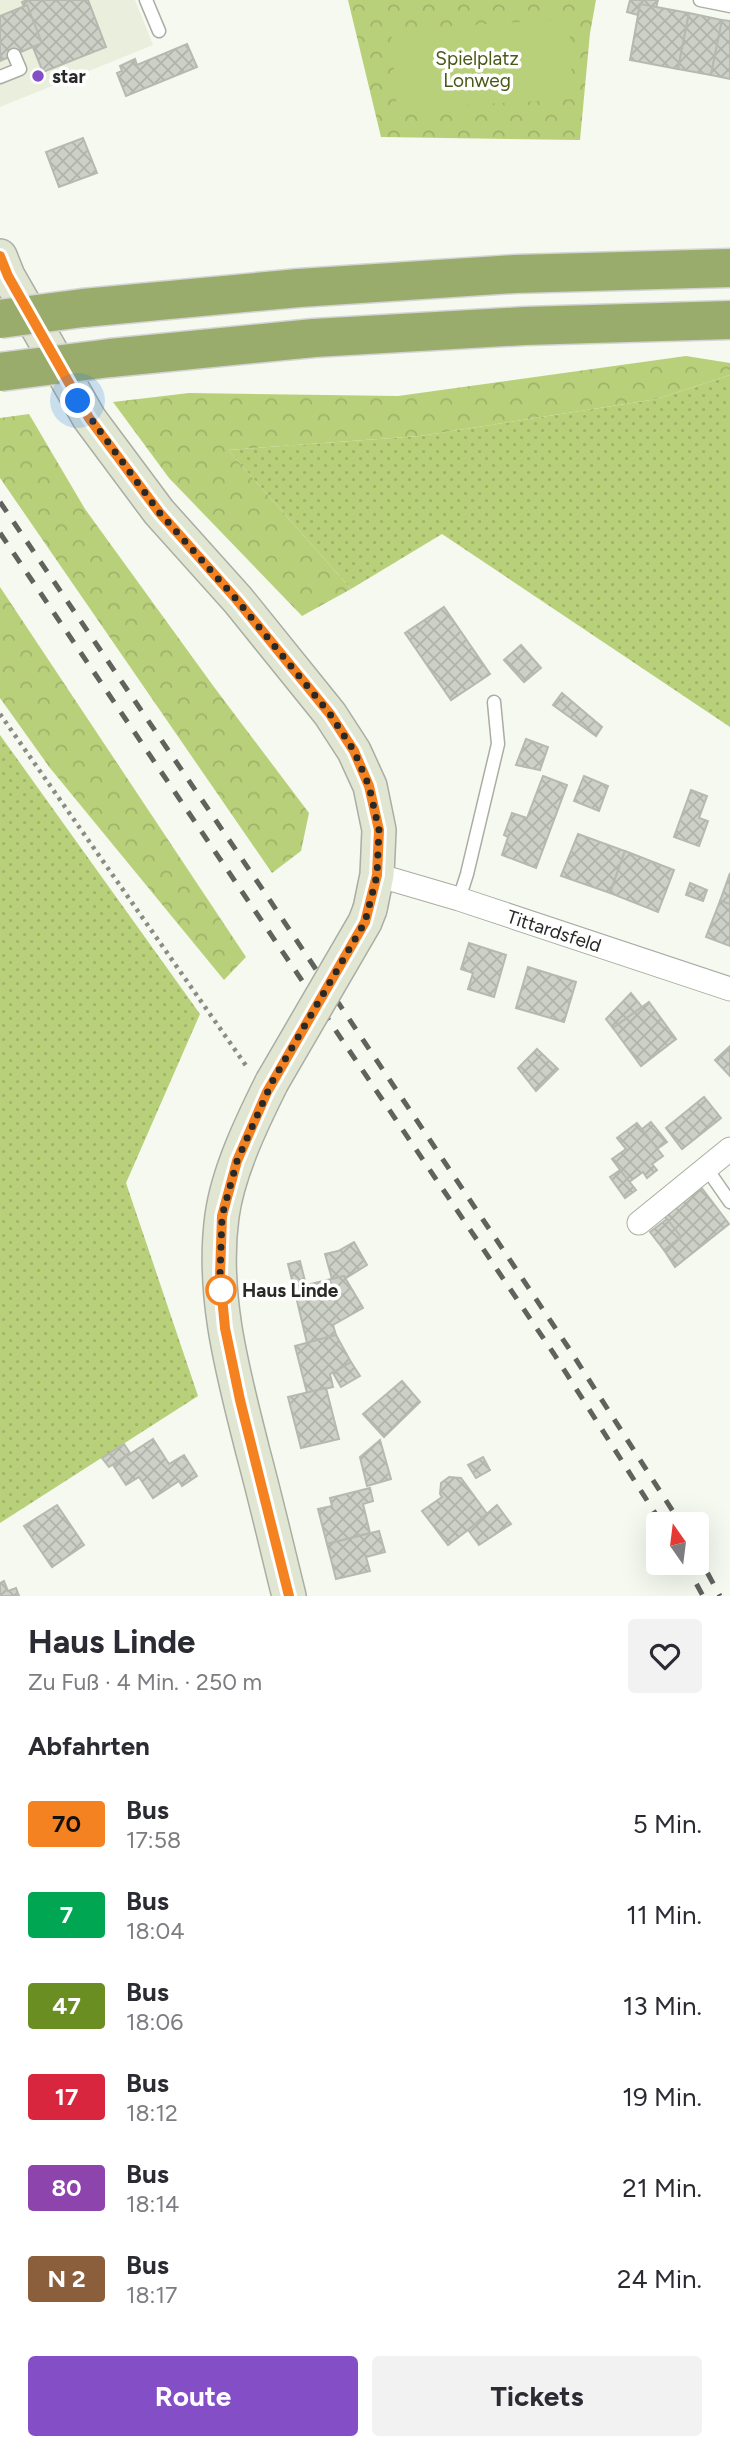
<!DOCTYPE html>
<html lang="de">
<head>
<meta charset="utf-8">
<style>
  :root { --surface:#fff; --page:#f2f2f3; --text:#2b2b33; --muted:#7c7c81; --accent:#844ec6 }
  body { margin:0; font-family:Figtree,sans-serif; background:var(--page); color:var(--text); height:100vh; display:flex; flex-direction:column; font-size:26px; white-space:nowrap }
  * { box-sizing:border-box; margin:0 }
  p { font-size:23px; color:var(--muted) }
  .icon { flex:none; width:38px; height:38px; fill:none; stroke:currentColor; stroke-width:2; stroke-linecap:round; stroke-linejoin:round }
  .map { position:relative; height:1596px; overflow:hidden }
  .drawer { display:flex; flex-direction:column; background:var(--surface); flex:1 }
  .drawer>* { flex:none }
  .badge { padding:0 14px; border-radius:5px; font-size:24px; line-height:46px }
  .needle { width:46px; rotate:346deg }
  .fabs { position:absolute; left:646px; top:1512px; display:grid; gap:14px }
  .fabs a { display:grid; place-items:center; width:63px; height:63px; border-radius:7px; background:var(--surface); box-shadow:0 7px 28px #0002; font-size:35px }
  .you { position:absolute; width:35px; height:35px; margin:-18px; border:5px solid #fff; border-radius:50%; background:#1a73e8; box-shadow:0 0 0 10px #1a73e833 }
  .map>.badge { position:absolute; translate:-50% -50%; box-shadow:0 0 0 4px #fff }
  h2 { padding:0 28px; font-size:26px; line-height:63px }
  .round { display:grid; place-items:center; flex:none; width:74px; height:74px; border-radius:7px; background:var(--page) }
  .overview { display:flex; align-items:center; justify-content:space-between; height:119px; padding:0 28px }
  h1 { font-size:33px; font-weight:700; line-height:52px }
  .cta { display:flex; gap:14px; margin-top:auto; padding:14px 28px }
  .cta a { flex:1; height:80px; border-radius:7px; background:var(--accent); color:#fff; font-size:28px; font-weight:700; line-height:80px; text-align:center }
  .cta a+a { background:var(--page); color:var(--text) }
  ul { padding:0; list-style:none }
  li { display:flex; align-items:center; gap:21px; height:91px; padding:0 28px }
  li div { flex:1 }
  li b { display:block; font-size:26px }
  li em { font-style:normal }
  li .badge { min-width:77px; font-weight:700; text-align:center }
  .map>svg:first-child { display:block }
</style>
</head>
<body>
<div class="map">
<svg width="730" height="1596" viewBox="0 0 730 1596">
  <defs>
    <pattern id="grass-dots" width="8" height="8" patternUnits="userSpaceOnUse" patternTransform="scale(1.75)"><rect width="8" height="8" fill="#b9d07a"/><path d="M2 2h.1M6 6h.1" fill="none" stroke="#9fb36a" stroke-width="1.8" stroke-linecap="round"/></pattern>
    <pattern id="forest-crowns" width="20" height="18" patternUnits="userSpaceOnUse" patternTransform="scale(1.75)"><rect width="20" height="18" fill="#b9d07a"/><path d="M2 6a3 3 0 1 1 6 0M12 15a3 3 0 1 1 6 0" fill="none" stroke="#9fb36a"/></pattern>
    <pattern id="building-cross-hatch" width="8" height="8" patternUnits="userSpaceOnUse" patternTransform="scale(1.75)"><rect width="8" height="8" fill="#cdd0c6"/><path d="M0 0l8 8M0 8l8-8" fill="none" stroke="#b0b3aa"/></pattern>
  </defs>
  <rect width="100%" height="100%" fill="#f6f9ef"/>
  <path fill="#e9eedd" d="M0 0H135L153 45 0 107Z"/>
  <g fill="url(#grass-dots)">
    <path d="M730 375V727L442 534 351 589 228 450 420 436 657 399Z"/>
    <path d="M0 735 200 1014 126 1183 198 1396 0 1523Z"/>
  </g>
  <g fill="url(#forest-crowns)">
    <path d="M348 0H596L590 33 580 140 381 137Z"/>
    <path d="M686 356 730 363V375L657 399 420 436 228 450 351 589 302 616 169 478 113 402 189 393 398 396Z"/>
    <path d="M29 414 85 509 214 687 309 813 301 851 272 873 0 478V418Z"/>
    <path d="M0 587 246 957 224 980 50 768 0 698Z"/>
  </g>
  <path fill="#b9d07a" d="M569 19 573 99 397 109 391 30Z"/>
  <g fill="url(#building-cross-hatch)" stroke="#b6b9af" stroke-width="2">
    <path d="M27 0H88L106 47 43 72 32 45 39 42 22 2Z"/>
    <path d="M630 0H658L656 8 640 4 638 15 627 12Z"/>
    <path d="M640 4 689 13 678 69 630 60Z"/>
    <path d="M27 5 42 43 0 61V16Z"/>
    <path d="M689 13 722 20 711 75 678 69Z"/>
    <path d="M722 20 730 21V79L711 75Z"/>
    <path d="M187 44 197 67 126 96 117 73 122 71 120 66 135 59 137 65Z"/>
    <path d="M83 138 97 173 59 187 46 152Z"/>
    <path d="M444 607 490 674 451 700 405 633Z"/>
    <path d="M521 645 541 668 524 682 504 660Z"/>
    <path d="M562 693 602 727 596 736 553 705Z"/>
    <path d="M526 739 548 747 540 770 516 765Z"/>
    <path d="M543 776 567 785 536 868 502 855 508 837 504 835 512 813 527 818Z"/>
    <path d="M584 776 608 786 599 811 574 801Z"/>
    <path d="M691 790 707 796 699 818 708 821 699 846 674 837Z"/>
    <path d="M578 834 625 851 610 893 561 876Z"/>
    <path d="M625 851 674 870 658 912 610 893Z"/>
    <path d="M730 873V904L720 901Z"/>
    <path d="M690 883 707 890 703 901 686 895Z"/>
    <path d="M720 901 730 904V946L706 937Z"/>
    <path d="M469 943 506 955 494 997 468 989 473 973 461 969Z"/>
    <path d="M528 967 576 982 564 1022 516 1008Z"/>
    <path d="M631 993 642 1007 613 1028 606 1019Z"/>
    <path d="M649 1002 676 1039 641 1066 613 1028Z"/>
    <path d="M730 1046V1076L715 1060Z"/>
    <path d="M537 1049 558 1069 536 1091 518 1068Z"/>
    <path d="M704 1097 721 1118 682 1149 666 1128Z"/>
    <path d="M651 1122 667 1142 657 1149 641 1130Z"/>
    <path d="M637 1123 663 1156 652 1164 657 1170 647 1178 643 1172 629 1182 612 1159 626 1149 617 1138Z"/>
    <path d="M620 1170 636 1190 625 1198 610 1177Z"/>
    <path d="M701 1187 729 1224 675 1267 664 1250 681 1237 664 1216Z"/>
    <path d="M667 1219 681 1237 664 1250 650 1232Z"/>
    <path d="M354 1242 367 1265 346 1278 344 1276 332 1279 325 1254 338 1251Z"/>
    <path d="M300 1261 306 1285 294 1288 288 1264Z"/>
    <path d="M344 1276 363 1308 333 1325 336 1335 307 1343 294 1288Z"/>
    <path d="M336 1335 351 1362 330 1374 333 1387 307 1393 295 1346Z"/>
    <path d="M351 1362 360 1376 341 1387 333 1373Z"/>
    <path d="M402 1381 420 1402 384 1437 363 1414Z"/>
    <path d="M326 1388 339 1439 301 1448 288 1397Z"/>
    <path d="M153 1439 169 1464 184 1455 197 1476 182 1486 179 1481 153 1498 139 1477 126 1485 113 1465Z"/>
    <path d="M380 1440 391 1479 367 1486 360 1457Z"/>
    <path d="M124 1444 130 1453 109 1467 102 1458Z"/>
    <path d="M483 1457 490 1470 476 1478 468 1465Z"/>
    <path d="M449 1477 461 1478 488 1515 448 1545 422 1511 442 1497 440 1494 441 1483Z"/>
    <path d="M370 1488 373 1501 363 1504 370 1533 327 1544 318 1509 332 1506 330 1498Z"/>
    <path d="M57 1505 84 1545 52 1567 24 1526Z"/>
    <path d="M497 1505 511 1524 479 1545 468 1530Z"/>
    <path d="M379 1531 385 1552 366 1557 370 1571 336 1579 327 1544Z"/>
    <path d="M4 1581 8 1591 16 1588 19 1596H0V1583Z"/>
  </g>
  <g fill="none" stroke-linecap="round" stroke-linejoin="round">
    <g stroke="#aaada3" stroke-width="15">
      <g id="lane">
        <path d="M146 0 159 31"/>
        <path d="M700 0 730 6"/>
        <path d="M0 77 20 69 14 55"/>
        <path d="M459 899 467 874 498 744 494 702"/>
        <path d="M707 1169 730 1202"/>
      </g>
    </g>
    <g stroke="#aaada3" stroke-width="25">
      <g id="street">
        <path d="M377 875 459 899 730 989"/>
        <path d="M639 1223 730 1149"/>
      </g>
    </g>
    <g stroke="#aaada3" stroke-width="36">
      <g id="secondary">
        <path d="M0 256 8 276 89 418 159 512 238 600 330 714 354 751 370 786 379 830 377 875 370 909"/>
        <path d="M272 1082C252 1122 228 1172 222 1216 211 1296 234 1376 253 1452 266 1500 277 1548 289 1596"/>
      </g>
    </g>
    <g stroke="#d4d4d4" stroke-width="41">
      <g id="highway">
        <path d="M83 308 299 288 515 274 730 268"/>
        <path d="M110 358 314 338 524 326 730 320"/>
      </g>
    </g>
    <path stroke="#8a8c86" stroke-width="4.5" stroke-dasharray="3.5 5" stroke-linecap="butt" d="M0 714 247 1067"/>
    <use href="#lane" stroke="#fff" stroke-width="12"/>
    <use href="#street" stroke="#fff" stroke-width="23"/>
    <use href="#secondary" stroke="#e1e6d3" stroke-width="33"/>
    <use href="#highway" stroke="#9aac6b" stroke-width="38"/>
    <g stroke="#61625d" stroke-width="5" stroke-dasharray="12 12" stroke-linecap="butt">
      <path d="M0 502 265 893 568 1347 681 1524"/>
      <path d="M0 533 554 1354 662 1524"/>
      <path d="M696 1552 720 1596"/>
      <path d="M685 1563 703 1596"/>
    </g>
    <g stroke="#aaada3" stroke-width="36" stroke-linecap="butt">
      <path id="secondary-bridge" d="M272 1082 365 922 370 909"/>
    </g>
    <g stroke="#d4d4d4" stroke-width="41" stroke-linecap="butt">
      <g id="highway-bridge">
        <path d="M0 319 83 308"/>
        <path d="M0 372 110 358"/>
      </g>
    </g>
    <use href="#secondary-bridge" stroke="#e1e6d3" stroke-width="33"/>
    <use href="#highway-bridge" stroke="#9aac6b" stroke-width="38"/>
  </g>
  <g fill="none" stroke-linecap="round" stroke-linejoin="round">
    <g stroke="#fff" stroke-width="16">
      <path id="line" d="M0 256 8 276 89 418 159 512 237 600 330 714 354 751 369 786 379 830 377 875 365 922 267 1092 237 1161 222 1216 220 1276 225 1328 240 1400 289 1596"/>
    </g>
    <use href="#line" stroke="#f58220" stroke-width="10"/>
    <path stroke="#292a27" stroke-width="7" stroke-dasharray="0 12.6" d="M78 401 159 512 237 600 330 714 354 751 369 786 379 830 377 875 365 922 272 1082 237 1161 222 1216 220 1276 222 1303 221 1290"/>
  </g>
  <circle fill="#844ec6" stroke="#fff" stroke-width="2.5" cx="38" cy="76" r="7"/>
  <circle fill="#fff" stroke="#f58220" stroke-width="3.5" cx="221" cy="1290" r="14"/>
  <g text-anchor="middle" dominant-baseline="central" stroke-width="7" stroke-linejoin="round" paint-order="stroke">
    <g font-size="19" fill="#4a5915" stroke="#fff">
      <text x="477" y="58">Spielplatz<tspan x="477" dy="22">Lonweg</tspan></text>
    </g>
    <g font-size="19" font-weight="bold" fill="#292a27" stroke="#fff" text-anchor="start">
      <text x="52" y="76">star</text>
    </g>
    <g font-size="19" fill="#292a27" stroke="#fff">
      <text transform="translate(554 931) rotate(18)">Tittardsfeld</text>
    </g>
    <g font-size="19" font-weight="bold" fill="#292a27" stroke="#fff" text-anchor="start">
      <text x="242" y="1290">Haus Linde</text>
    </g>
  </g>
</svg>
<div class="fabs">
<a><svg class="needle" viewBox="-14 -14 28 28"><path d="M0-13l5 13h-10z" fill="#e53935"/><path d="M0 13l5-13h-10z" fill="#7c7c81"/></svg></a>
</div>
<div class="you" style="left:78px;top:401px"></div>
</div>
<section class="drawer">
<div class="overview"><div><h1>Haus Linde</h1><p>Zu Fuß · 4 Min. · 250 m</p></div><a class="round"><svg class="icon" aria-label="heart" viewBox="0 0 24 24"><path d="M12 20l-8-8c-3-5 5-10 8-4 3-6 11-1 8 4z"/></svg></a></div>
<h2>Abfahrten</h2>
<ul>
<li><span class="badge" style="background:#f58220;color:#111">70</span><div><b>Bus</b><p>17:58</p></div><em>5 Min.</em></li>
<li><span class="badge" style="background:#00a651;color:#fff">7</span><div><b>Bus</b><p>18:04</p></div><em>11 Min.</em></li>
<li><span class="badge" style="background:#6b8e23;color:#fff">47</span><div><b>Bus</b><p>18:06</p></div><em>13 Min.</em></li>
<li><span class="badge" style="background:#d7263d;color:#fff">17</span><div><b>Bus</b><p>18:12</p></div><em>19 Min.</em></li>
<li><span class="badge" style="background:#8e44ad;color:#fff">80</span><div><b>Bus</b><p>18:14</p></div><em>21 Min.</em></li>
<li><span class="badge" style="background:#8b5e3c;color:#fff">N 2</span><div><b>Bus</b><p>18:17</p></div><em>24 Min.</em></li>
</ul>
<div class="cta"><a>Route</a><a>Tickets</a></div>
</section>
</body>
</html>
